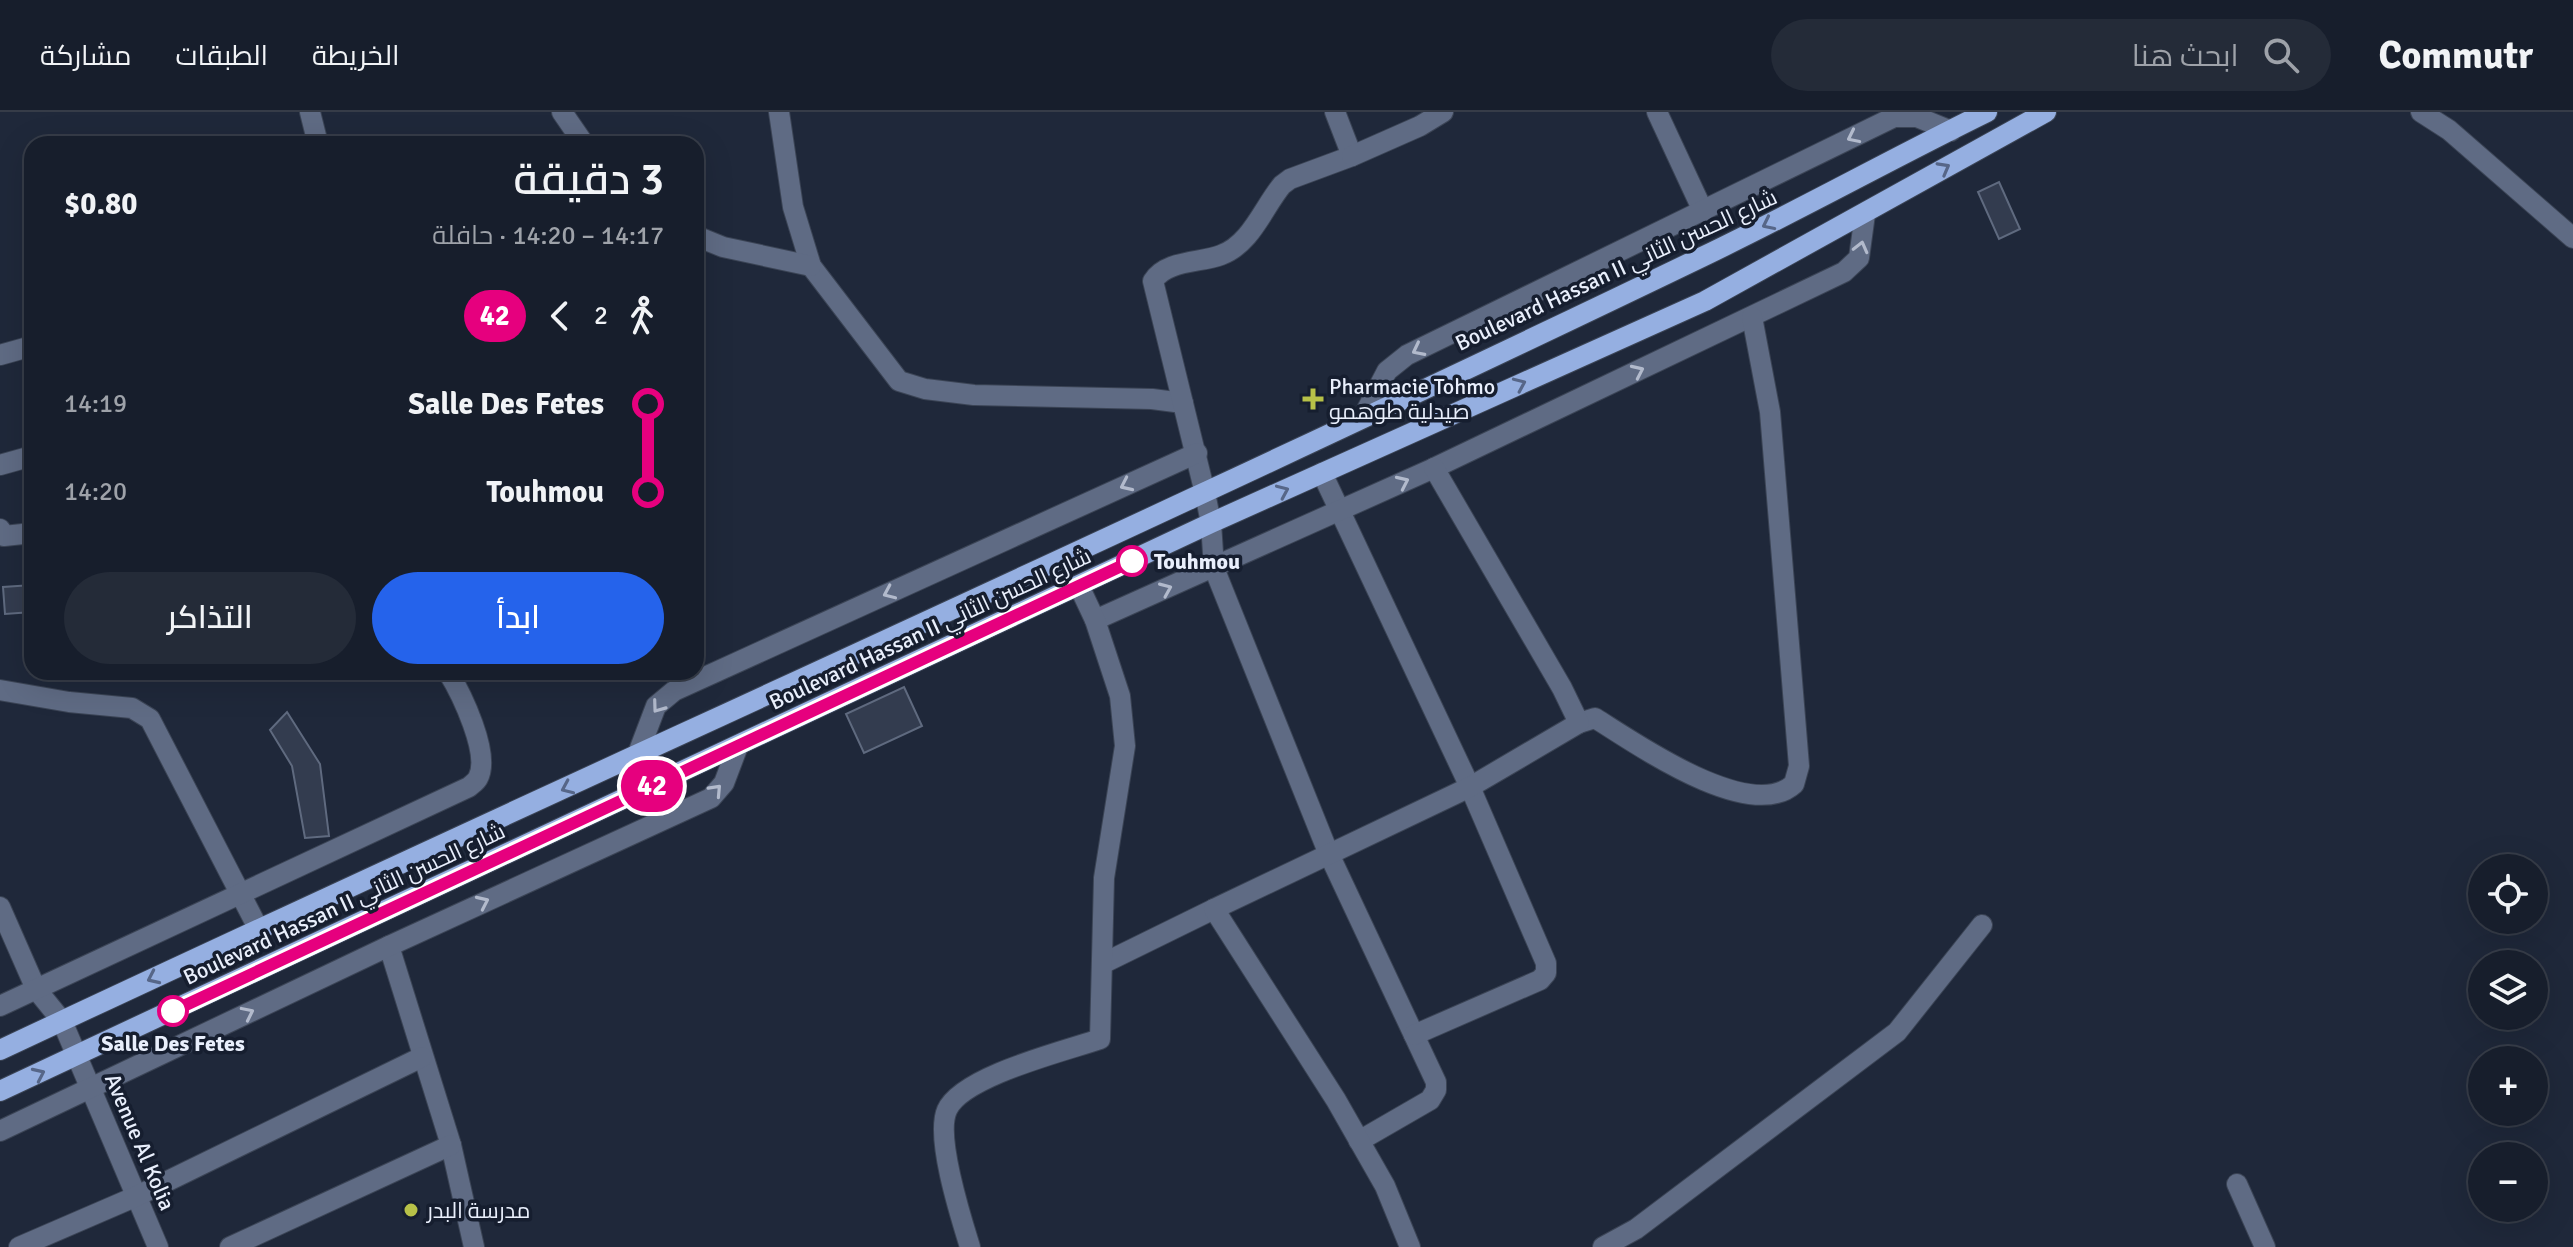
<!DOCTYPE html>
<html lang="ar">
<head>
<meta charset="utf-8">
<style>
  :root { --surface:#171e2c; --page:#242b38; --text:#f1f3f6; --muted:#9ea2a9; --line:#363c48; --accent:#2563eb }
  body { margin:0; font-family:Signika,Cairo,sans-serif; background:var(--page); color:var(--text); direction:rtl; height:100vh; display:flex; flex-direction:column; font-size:30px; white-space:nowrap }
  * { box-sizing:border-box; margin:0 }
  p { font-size:26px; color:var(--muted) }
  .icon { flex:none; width:44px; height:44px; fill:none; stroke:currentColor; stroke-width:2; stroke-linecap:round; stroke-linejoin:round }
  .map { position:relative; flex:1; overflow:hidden; direction:ltr }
  .side { position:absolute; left:24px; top:24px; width:680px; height:544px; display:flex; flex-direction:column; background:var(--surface); border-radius:24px; box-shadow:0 8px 32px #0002,0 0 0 2px var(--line); direction:rtl }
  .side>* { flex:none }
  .badge { padding:0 16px; border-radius:26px; font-size:28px; line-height:52px }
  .tools { position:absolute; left:2468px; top:742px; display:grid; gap:16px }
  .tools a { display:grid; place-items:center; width:80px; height:80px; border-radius:50%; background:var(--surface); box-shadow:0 8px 32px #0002,0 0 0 2px var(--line); font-size:40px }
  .map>.badge { position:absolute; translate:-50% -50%; box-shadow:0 0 0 4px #fff }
  .legs { display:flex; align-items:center; gap:12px; height:88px; padding:0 40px; font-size:26px }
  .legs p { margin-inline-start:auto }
  .headline { display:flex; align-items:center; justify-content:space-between; height:136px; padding:0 40px }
  h1 { font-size:44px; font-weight:600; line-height:60px }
  .action { display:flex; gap:16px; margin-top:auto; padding:16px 40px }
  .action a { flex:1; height:92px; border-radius:48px; background:var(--accent); color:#fff; font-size:32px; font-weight:600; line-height:92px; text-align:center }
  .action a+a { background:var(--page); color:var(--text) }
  ul { padding:0 40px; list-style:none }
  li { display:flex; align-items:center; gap:28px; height:88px; font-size:30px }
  li i { display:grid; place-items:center; width:12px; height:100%; margin:0 10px; background:currentColor }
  li i::after { content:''; width:20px; height:20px; margin:-10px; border:6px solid; border-radius:50%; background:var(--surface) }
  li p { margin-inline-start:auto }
  li:first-child i { background:linear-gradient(#0000 50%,currentColor 0) }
  li:last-child i { background:linear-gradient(currentColor 50%,#0000 0) }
  header { display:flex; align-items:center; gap:48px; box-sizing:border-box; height:112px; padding:0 40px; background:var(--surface); border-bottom:2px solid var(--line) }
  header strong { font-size:38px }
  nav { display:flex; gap:44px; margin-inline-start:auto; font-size:28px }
  .search { width:560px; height:72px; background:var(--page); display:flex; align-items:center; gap:20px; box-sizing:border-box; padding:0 28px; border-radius:44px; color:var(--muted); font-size:30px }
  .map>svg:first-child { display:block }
</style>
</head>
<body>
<header>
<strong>Commutr</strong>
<div class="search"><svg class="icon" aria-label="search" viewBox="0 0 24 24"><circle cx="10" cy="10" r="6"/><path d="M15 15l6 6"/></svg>ابحث هنا</div>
<nav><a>الخريطة</a><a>الطبقات</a><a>مشاركة</a></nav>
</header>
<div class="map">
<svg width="2573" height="1135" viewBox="0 0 2573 1135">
  <rect width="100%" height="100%" fill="#1f283a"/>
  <g fill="#333c4f" stroke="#5f6a7f" stroke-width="2">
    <path d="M1999 70 2020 117 1999 127 1978 80Z"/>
    <path d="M32 473V500L5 502 3 475Z"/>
    <path d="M904 575 922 614 864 641 846 602Z"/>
    <path d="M287 600 320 652 329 724 305 726 292 654 270 618Z"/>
  </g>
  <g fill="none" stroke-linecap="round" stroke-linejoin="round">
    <g stroke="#3b4455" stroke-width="22">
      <g id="minor">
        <path d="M310 0 318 32"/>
        <path d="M562 0 584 32"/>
        <path d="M779 0 793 95 811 154 899 269 925 277 974 283 1152 287 1183 291"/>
        <path d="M1335 0 1352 44 1290 67 1282 73C1263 96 1251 132 1221 143 1200 151 1166 148 1153 169L1205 381 1211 411 1214 456 1328 740 1436 970V978L1430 988 1359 1029"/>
        <path d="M1657 0 1703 99"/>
        <path d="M1352 44 1420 14 1443 0"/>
        <path d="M696 124 723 135 811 154"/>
        <path d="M0 243 32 234"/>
        <path d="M1363 305 1387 259 1407 243 1894 5H1917L1951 19"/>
        <path d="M0 353 32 344"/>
        <path d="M1322 361 1470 675 1546 851V861L1540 868 1414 923"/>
        <path d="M0 417 4 424 32 421"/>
        <path d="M1095 508 1434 356 1844 160 1859 146 1865 102"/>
        <path d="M0 578 69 590 132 596 150 607 258 816"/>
        <path d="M1579 611 1595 606C1635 631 1750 712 1794 672L1799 654 1770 300 1752 205"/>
        <path d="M637 644 656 594 674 579 1197 341"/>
        <path d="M0 795 36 877 62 909 158 1135"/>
        <path d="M389 834 451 1033 474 1135"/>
        <path d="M1102 852 1214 797"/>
        <path d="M0 894 469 675C472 672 476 670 478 666 491 642 461 581 448 560"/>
        <path d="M0 1019 389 834 711 686 724 671 738 634"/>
        <path d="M2237 1072 2265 1135"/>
        <path d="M19 1135 137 1084 422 945"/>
        <path d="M230 1135 451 1033"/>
        <path d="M970 1135C961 1106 935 1025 947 998 962 964 1065 939 1100 927L1104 766 1125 634 1120 584 1095 508 1079 474"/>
        <path d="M1410 1135 1385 1074 1336 988 1214 797 1470 675 1579 611 1562 576 1434 356"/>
        <path d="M1603 1135 1636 1117 1897 920 1982 813"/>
      </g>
    </g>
    <g stroke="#3b4455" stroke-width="22">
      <path id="tertiary" d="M2421 0 2449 18 2573 126"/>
    </g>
    <g stroke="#3b4455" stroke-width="22">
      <g id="primary">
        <path d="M0 938C566 672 1138 417 1702 145 1798 99 1891 47 1987 0"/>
        <path d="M0 979 1211 411 1705 189 2046 0"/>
      </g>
    </g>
    <use href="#minor" stroke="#5f6b84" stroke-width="20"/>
    <use href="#tertiary" stroke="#5f6b84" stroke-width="20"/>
    <use href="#primary" stroke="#95afe1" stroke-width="20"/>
  </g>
  <defs><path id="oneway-chevron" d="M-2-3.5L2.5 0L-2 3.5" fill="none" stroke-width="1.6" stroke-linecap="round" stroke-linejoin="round" transform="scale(2)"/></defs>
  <g stroke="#b2bacc">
    <use href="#oneway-chevron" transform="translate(1853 25) rotate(154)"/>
    <use href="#oneway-chevron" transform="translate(1861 135) rotate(-76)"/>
    <use href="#oneway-chevron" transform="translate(1418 238) rotate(153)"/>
    <use href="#oneway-chevron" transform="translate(1638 259) rotate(-25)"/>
    <use href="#oneway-chevron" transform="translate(1403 370) rotate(-25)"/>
    <use href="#oneway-chevron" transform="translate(1126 373) rotate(155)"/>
    <use href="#oneway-chevron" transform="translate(1166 477) rotate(-23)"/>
    <use href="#oneway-chevron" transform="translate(889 481) rotate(156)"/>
    <use href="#oneway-chevron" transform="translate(658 595) rotate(126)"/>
    <use href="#oneway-chevron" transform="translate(716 678) rotate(-47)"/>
    <use href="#oneway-chevron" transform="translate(483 790) rotate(-25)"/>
    <use href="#oneway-chevron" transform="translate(248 901) rotate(-26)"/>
  </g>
  <g stroke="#566688">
    <use href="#oneway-chevron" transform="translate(1944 56) rotate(-29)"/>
    <use href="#oneway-chevron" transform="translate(1768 112) rotate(154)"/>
    <use href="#oneway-chevron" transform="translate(1520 272) rotate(-24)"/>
    <use href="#oneway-chevron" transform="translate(1283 379) rotate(-24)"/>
    <use href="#oneway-chevron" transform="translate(567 676) rotate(156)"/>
    <use href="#oneway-chevron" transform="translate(153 866) rotate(155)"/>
    <use href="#oneway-chevron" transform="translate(39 962) rotate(-25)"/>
  </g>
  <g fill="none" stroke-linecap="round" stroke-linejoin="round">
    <g stroke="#fff" stroke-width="18">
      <path id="line-1" d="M173 899 1132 449"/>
    </g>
    <use href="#line-1" stroke="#e6007e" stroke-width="12"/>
  </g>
  <g fill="#b7c148" stroke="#161e2f" stroke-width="3">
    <path d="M1309 275h8v8h8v8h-8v8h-8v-8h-8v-8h8z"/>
    <circle cx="411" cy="1098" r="8"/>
  </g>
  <g fill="#fff" stroke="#e6007e" stroke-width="4">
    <circle cx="1132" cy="449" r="14"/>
    <circle cx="173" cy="899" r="14"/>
  </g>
  <g text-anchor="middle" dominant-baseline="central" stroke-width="7" stroke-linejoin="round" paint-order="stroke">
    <g font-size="22" fill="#e9effc" stroke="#161e2f">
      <text transform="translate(1616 158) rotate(-25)">Boulevard Hassan II شارع الحسن الثاني</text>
      <text transform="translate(930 517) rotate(-25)">Boulevard Hassan II شارع الحسن الثاني</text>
      <text transform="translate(344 792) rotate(-25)">Boulevard Hassan II شارع الحسن الثاني</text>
      <text transform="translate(140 1030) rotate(67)">Avenue Al Kolia</text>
    </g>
    <g font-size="22" fill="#e9effc" stroke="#161e2f" text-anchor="start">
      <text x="1329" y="274">Pharmacie Tohmo<tspan x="1329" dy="25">صيدلية طوهمو</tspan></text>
      <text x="427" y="1098">مدرسة البدر</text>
    </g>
    <g font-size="22" font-weight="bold" fill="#e9effc" stroke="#161e2f" text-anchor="start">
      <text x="1154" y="449">Touhmou</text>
      <text x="173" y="931" text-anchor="middle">Salle Des Fetes</text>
    </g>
  </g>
</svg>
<div class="tools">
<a><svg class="icon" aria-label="locate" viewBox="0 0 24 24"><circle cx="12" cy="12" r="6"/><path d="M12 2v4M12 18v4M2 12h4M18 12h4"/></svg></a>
<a><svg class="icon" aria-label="layers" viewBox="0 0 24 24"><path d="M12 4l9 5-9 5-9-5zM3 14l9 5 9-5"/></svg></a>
<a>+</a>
<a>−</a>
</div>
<b class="badge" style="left:652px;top:674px;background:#e6007e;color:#fff">42</b>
<section class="side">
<div class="headline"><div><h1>3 دقيقة</h1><p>14:17 – 14:20 · حافلة</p></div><b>$0.80</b></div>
<div class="legs"><svg class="icon" aria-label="walk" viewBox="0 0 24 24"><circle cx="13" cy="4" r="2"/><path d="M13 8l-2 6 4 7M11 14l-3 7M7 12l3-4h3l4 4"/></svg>2<svg class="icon" aria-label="back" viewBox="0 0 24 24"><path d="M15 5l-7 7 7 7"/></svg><b class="badge" style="background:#e6007e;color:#fff">42</b></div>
<ul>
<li><i style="color:#e6007e"></i><b>Salle Des Fetes</b><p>14:19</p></li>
<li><i style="color:#e6007e"></i><b>Touhmou</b><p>14:20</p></li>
</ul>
<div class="action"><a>ابدأ</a><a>التذاكر</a></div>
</section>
</div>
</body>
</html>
